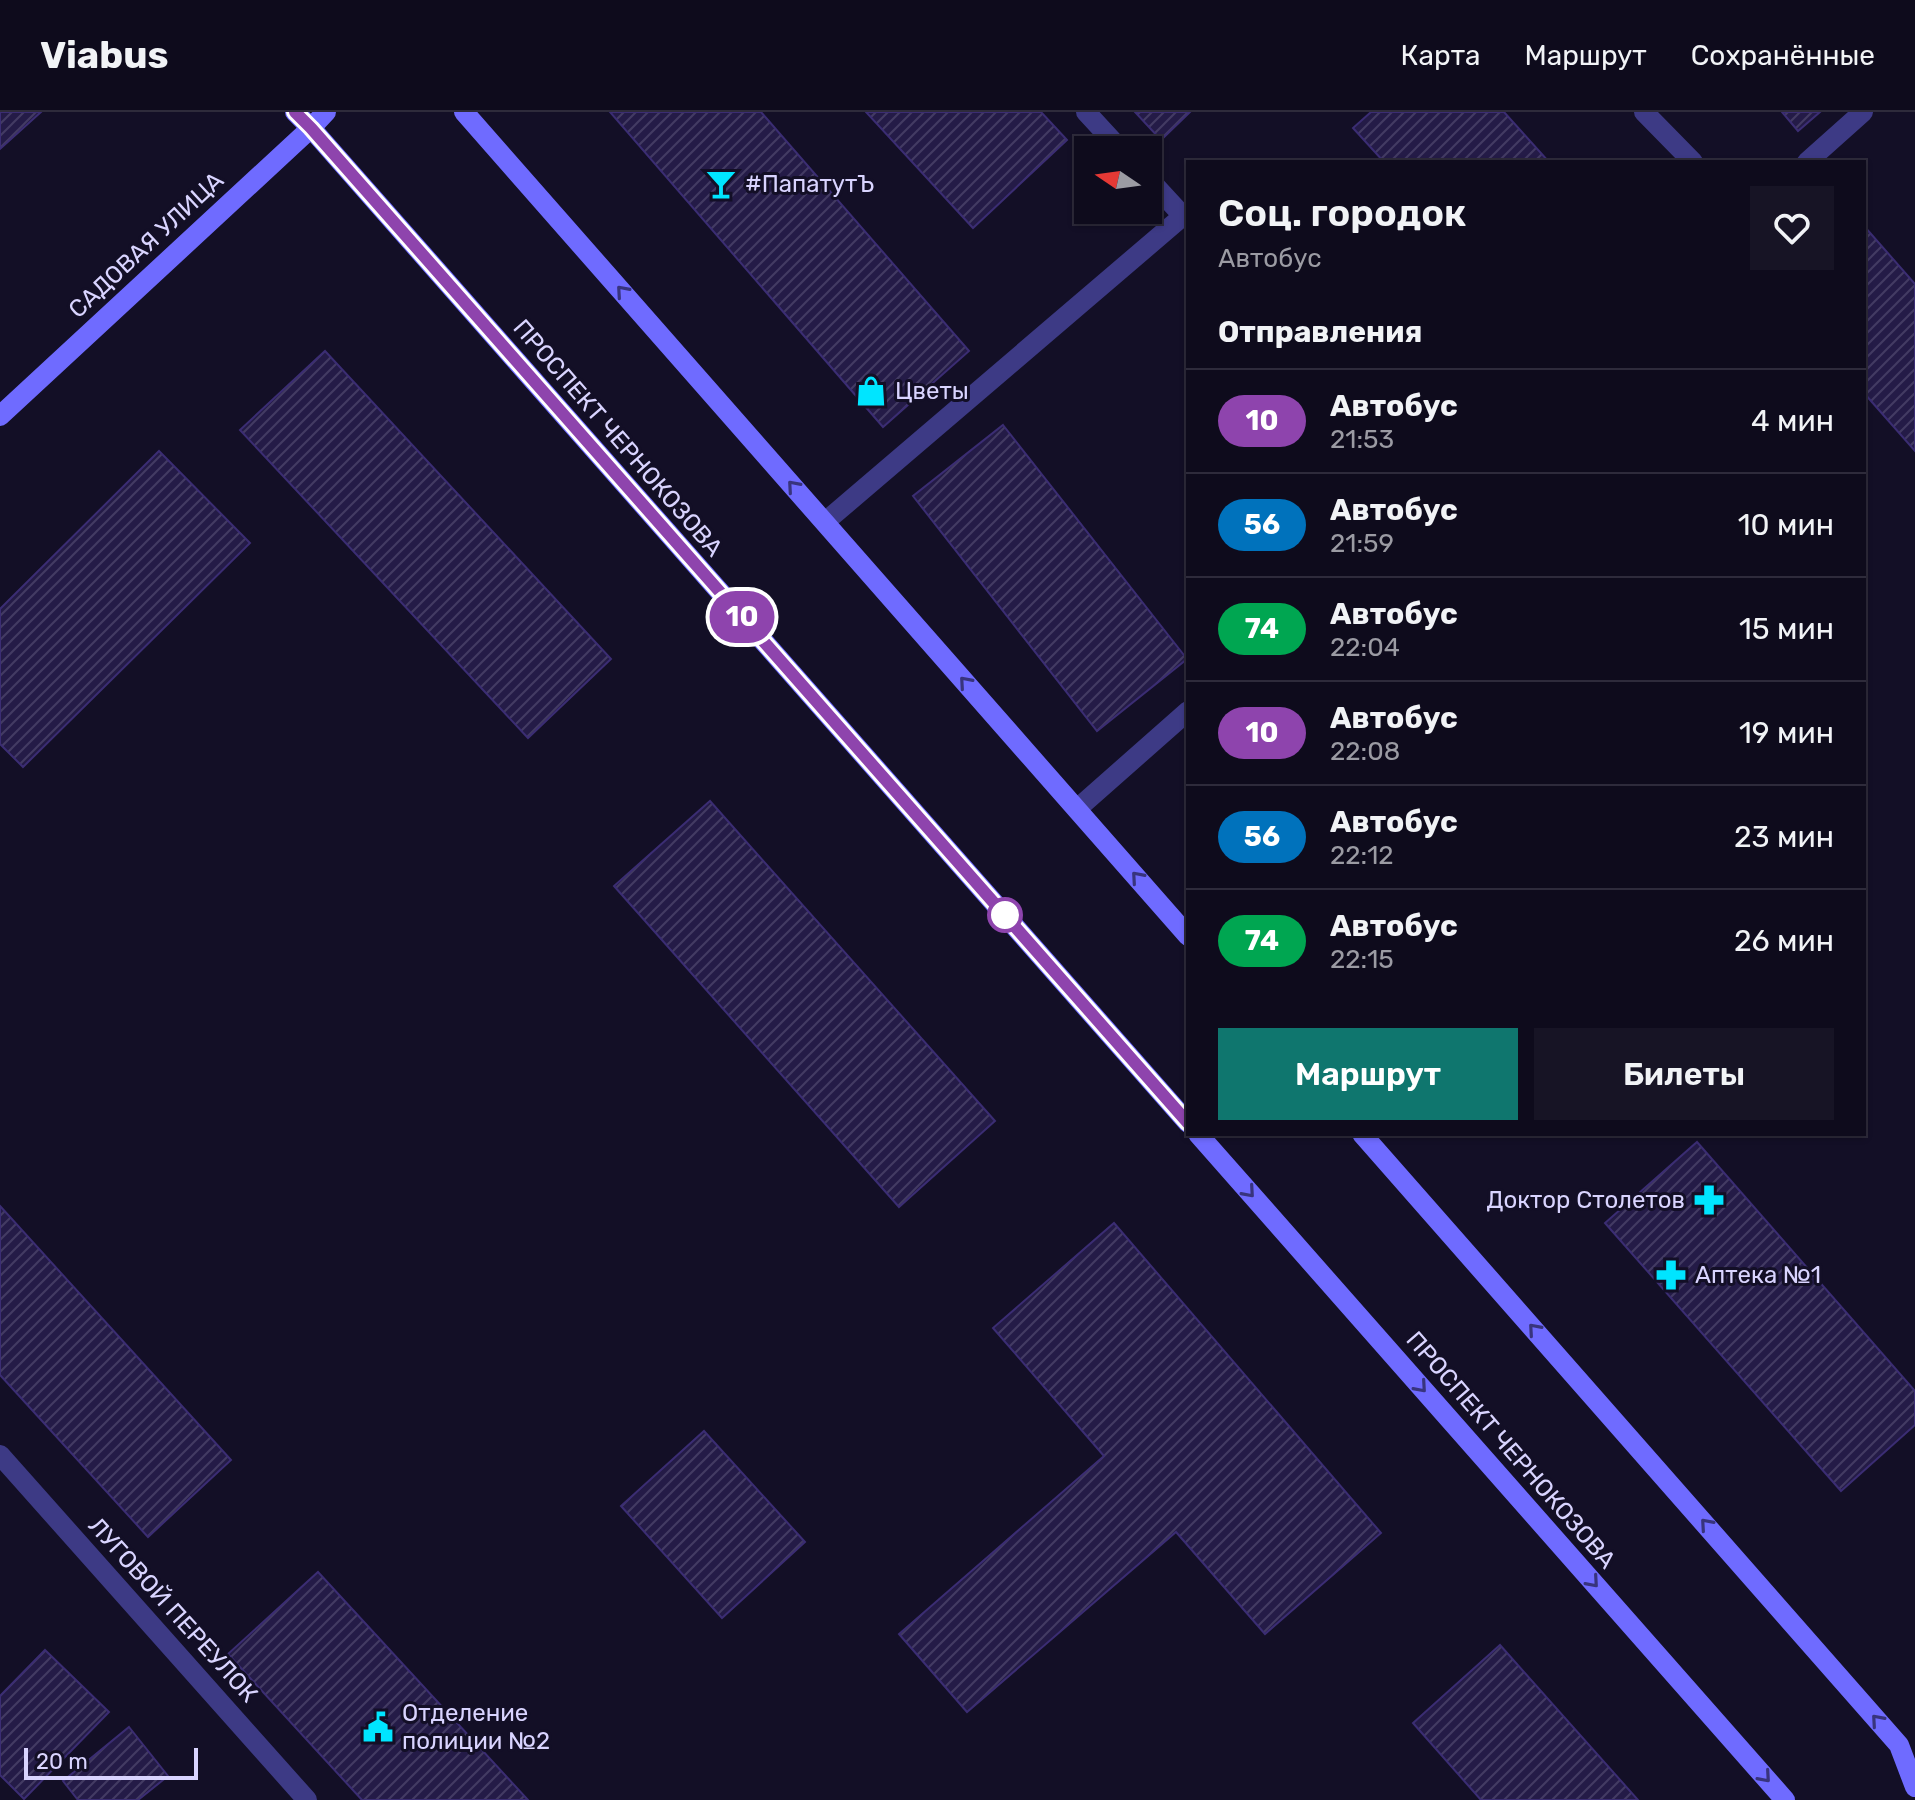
<!DOCTYPE html>
<html lang="ru">
<head>
<meta charset="utf-8">
<style>
  :root { --surface:#0e0b1c; --page:#171425; --text:#f1f3f6; --muted:#9b9ba3; --line:#2e2b3b; --accent:#0f766e }
  body { margin:0; font-family:Rubik,sans-serif; background:var(--page); color:var(--text); height:100vh; display:flex; flex-direction:column; font-size:30px; white-space:nowrap }
  * { box-sizing:border-box; margin:0 }
  p { font-size:26px; color:var(--muted) }
  .icon { flex:none; width:44px; height:44px; fill:none; stroke:currentColor; stroke-width:2; stroke-linecap:round; stroke-linejoin:round }
  .map { position:relative; flex:1; overflow:hidden }
  .drawer { position:absolute; left:1186px; top:48px; width:680px; height:976px; display:flex; flex-direction:column; background:var(--surface); border-radius:0px; box-shadow:0 2px 6px #0004,0 0 0 2px var(--line) }
  .drawer>* { flex:none }
  .badge { padding:0 16px; border-radius:26px; font-size:28px; line-height:52px }
  .needle { width:52px; rotate:283deg }
  .buttons { position:absolute; left:1074px; top:24px; display:grid; gap:16px }
  .buttons a { display:grid; place-items:center; width:88px; height:88px; border-radius:0px; background:var(--surface); box-shadow:0 2px 6px #0004,0 0 0 2px var(--line); font-size:40px }
  .scale { position:absolute; left:24px; bottom:20px; width:174px; box-sizing:border-box; padding-left:8px; border:4px solid #d9d4ff; border-top:0; font-size:22px; line-height:28px; white-space:nowrap; color:#d9d4ff; -webkit-text-stroke:6px #130f26; paint-order:stroke }
  .map>.badge { position:absolute; translate:-50% -50%; box-shadow:0 0 0 4px #fff }
  h2 { padding:0 32px; font-size:30px; line-height:72px }
  .round { display:grid; place-items:center; flex:none; width:84px; height:84px; border-radius:0px; background:var(--page) }
  .headline { display:flex; align-items:center; justify-content:space-between; height:136px; padding:0 32px }
  h1 { font-size:38px; font-weight:600; line-height:60px }
  .action { display:flex; gap:16px; margin-top:auto; padding:16px 32px }
  .action a { flex:1; height:92px; border-radius:0px; background:var(--accent); color:#fff; font-size:32px; font-weight:600; line-height:92px; text-align:center }
  .action a+a { background:var(--page); color:var(--text) }
  ul { padding:0; list-style:none }
  li { display:flex; align-items:center; gap:24px; height:104px; padding:0 32px; border-top:2px solid var(--line) }
  li div { flex:1 }
  li b { display:block; font-size:30px }
  li em { font-style:normal }
  li .badge { min-width:88px; font-weight:700; text-align:center }
  header { display:flex; align-items:center; gap:48px; box-sizing:border-box; height:112px; padding:0 40px; background:var(--surface); border-bottom:2px solid var(--line) }
  header strong { font-size:38px }
  nav { display:flex; gap:44px; margin-inline-start:auto; font-size:28px }
  .map>svg:first-child { display:block }
</style>
</head>
<body>
<header>
<strong>Viabus</strong>
<nav><a>Карта</a><a>Маршрут</a><a>Сохранённые</a></nav>
</header>
<div class="map">
<svg width="1915" height="1688" viewBox="0 0 1915 1688">
  <defs>
    <pattern id="building-hatch" width="6" height="6" patternUnits="userSpaceOnUse" patternTransform="scale(2)"><rect width="6" height="6" fill="#241b47"/><path d="M-1 1l2-2M0 6l6-6M5 7l2-2" fill="none" stroke="#433b63"/></pattern>
  </defs>
  <rect width="100%" height="100%" fill="#130f26"/>
  <g fill="url(#building-hatch)" stroke="#3b2d73" stroke-width="2">
    <path d="M0 0H41L0 37Z"/>
    <path d="M610 0H761L969 239 883 315Z"/>
    <path d="M866 0H1041L1067 28 973 116Z"/>
    <path d="M1135 0H1190L1161 28Z"/>
    <path d="M1371 0H1504L1549 50H1384L1353 16Z"/>
    <path d="M1782 0H1820L1798 19Z"/>
    <path d="M1864 114 1915 172V339L1864 281Z"/>
    <path d="M325 239 611 547 528 626 240 318Z"/>
    <path d="M1003 313 1187 547 1097 619 913 384Z"/>
    <path d="M159 339 250 431 23 655 0 632V497Z"/>
    <path d="M710 689 995 1009 899 1095 614 774Z"/>
    <path d="M1697 1030 1915 1279V1313L1841 1379 1605 1111Z"/>
    <path d="M0 1094 231 1348 148 1425 0 1263Z"/>
    <path d="M1114 1111 1381 1421 1265 1522 1176 1420 967 1600 899 1522 1104 1344 993 1216Z"/>
    <path d="M704 1319 805 1430 722 1506 621 1394Z"/>
    <path d="M318 1460 528 1688H362L228 1542Z"/>
    <path d="M1500 1533 1638 1688H1481L1413 1611Z"/>
    <path d="M45 1538 109 1600 24 1687 0 1663V1584Z"/>
    <path d="M129 1615 168 1664 138 1688H78L63 1669Z"/>
  </g>
  <g fill="none" stroke-linecap="round" stroke-linejoin="round">
    <g stroke="#3d3a85" stroke-width="20">
      <path d="M1086 0 1121 38"/>
      <path d="M1644 0 1693 50"/>
      <path d="M1807 50 1863 0"/>
      <path d="M825 410 1183 104 1148 66"/>
      <path d="M1077 697 1188 599"/>
    </g>
    <path stroke="#3d3a85" stroke-width="20" d="M0 1343 307 1688"/>
    <g stroke="#6f6bff" stroke-width="20">
      <path d="M295 0 311 16 1188 1011"/>
      <path d="M464 0 1188 824"/>
      <path d="M0 304 311 16 326 0"/>
      <path d="M1198 1022 1785 1688"/>
      <path d="M1362 1022 1899 1633 1915 1675"/>
    </g>
  </g>
  <defs><path id="oneway-chevron" d="M-2-3.5L2.5 0L-2 3.5" fill="none" stroke-width="1.6" stroke-linecap="round" stroke-linejoin="round" transform="scale(2)"/></defs>
  <g stroke="#38347d">
    <use href="#oneway-chevron" transform="translate(622 179) rotate(-131)"/>
    <use href="#oneway-chevron" transform="translate(793 374) rotate(-131)"/>
    <use href="#oneway-chevron" transform="translate(965 570) rotate(-131)"/>
    <use href="#oneway-chevron" transform="translate(1137 765) rotate(-131)"/>
    <use href="#oneway-chevron" transform="translate(1249 1080) rotate(49)"/>
    <use href="#oneway-chevron" transform="translate(1534 1217) rotate(-131)"/>
    <use href="#oneway-chevron" transform="translate(1421 1275) rotate(49)"/>
    <use href="#oneway-chevron" transform="translate(1706 1412) rotate(-131)"/>
    <use href="#oneway-chevron" transform="translate(1593 1470) rotate(49)"/>
    <use href="#oneway-chevron" transform="translate(1877 1608) rotate(-131)"/>
    <use href="#oneway-chevron" transform="translate(1765 1665) rotate(49)"/>
  </g>
  <g fill="none" stroke-linecap="round" stroke-linejoin="round">
    <g stroke="#fff" stroke-width="18">
      <path id="line" d="M295 0 311 16 1188 1011"/>
    </g>
    <use href="#line" stroke="#8e44ad" stroke-width="12"/>
  </g>
  <defs>
    <g id="bar-bare" transform="scale(2.4)"><path d="M-6-5H6L.8 .8V4.5H3.5V6h-7V4.5H-.8V.8Z" fill="#00e5ff" stroke="#130f26" stroke-width="2.5" paint-order="stroke"/></g>
    <g id="shop-bare" transform="scale(2.4)"><path d="M-5-2.5h2.3a2.7 3.5 0 0 1 5.4 0H5L5.5 6h-11ZM-1.5-2.5h3a1.5 2.3 0 0 0-3 0Z" fill="#00e5ff" stroke="#130f26" stroke-width="2.5" paint-order="stroke"/></g>
    <g id="pharmacy-bare" transform="scale(2.4)"><path d="M-2-6h4v4h4v4h-4v4h-4v-4h-4v-4h4Z" fill="#00e5ff" stroke="#130f26" stroke-width="2.5" paint-order="stroke"/></g>
    <g id="civic-bare" transform="scale(2.4)"><path d="M-.6-6.5H3V-4.5H.6V-3L4-1V1h2V6H-6V1h2V-1L-.6-3ZM-1.2 2.5V6h2.4V2.5Z" fill="#00e5ff" stroke="#130f26" stroke-width="2.5" paint-order="stroke"/></g>
  </defs>
  <g fill-rule="evenodd">
    <use href="#bar-bare" x="721" y="72"/>
    <use href="#shop-bare" x="871" y="279"/>
    <use href="#pharmacy-bare" x="1709" y="1088"/>
    <use href="#pharmacy-bare" x="1671" y="1163"/>
    <use href="#civic-bare" x="378" y="1615"/>
  </g>
  <circle fill="#fff" stroke="#8e44ad" stroke-width="4" cx="1005" cy="803" r="16"/>
  <g text-anchor="middle" dominant-baseline="central" stroke-width="6" stroke-linejoin="round" paint-order="stroke">
    <g font-size="24" fill="#d9d4ff" stroke="#130f26" text-anchor="start">
      <text x="745" y="72">#ПапатутЪ</text>
      <text x="895" y="279">Цветы</text>
      <text x="1685" y="1088" text-anchor="end">Доктор Столетов</text>
      <text x="1695" y="1163">Аптека №1</text>
      <text x="402" y="1601">Отделение<tspan x="402" dy="28">полиции №2</tspan></text>
    </g>
    <g font-size="24" fill="#d9d4ff" stroke="#130f26">
      <text transform="translate(146 133) rotate(-43)">САДОВАЯ УЛИЦА</text>
      <text transform="translate(618 326) rotate(49)">ПРОСПЕКТ ЧЕРНОКОЗОВА</text>
      <text transform="translate(1511 1338) rotate(49)">ПРОСПЕКТ ЧЕРНОКОЗОВА</text>
      <text transform="translate(173 1498) rotate(48)">ЛУГОВОЙ ПЕРЕУЛОК</text>
    </g>
  </g>
</svg>
<div class="buttons">
<a><svg class="needle" viewBox="-14 -14 28 28"><path d="M0-13l5 13h-10z" fill="#e53935"/><path d="M0 13l5-13h-10z" fill="#9b9ba3"/></svg></a>
</div>
<div class="scale">20 m</div>
<b class="badge" style="left:742px;top:505px;background:#8e44ad;color:#fff">10</b>
<section class="drawer">
<div class="headline"><div><h1>Соц. городок</h1><p>Автобус</p></div><a class="round"><svg class="icon" aria-label="heart" viewBox="0 0 24 24"><path d="M12 20l-8-8c-3-5 5-10 8-4 3-6 11-1 8 4z"/></svg></a></div>
<h2>Отправления</h2>
<ul>
<li><span class="badge" style="background:#8e44ad;color:#fff">10</span><div><b>Автобус</b><p>21:53</p></div><em>4 мин</em></li>
<li><span class="badge" style="background:#0072bc;color:#fff">56</span><div><b>Автобус</b><p>21:59</p></div><em>10 мин</em></li>
<li><span class="badge" style="background:#00a651;color:#fff">74</span><div><b>Автобус</b><p>22:04</p></div><em>15 мин</em></li>
<li><span class="badge" style="background:#8e44ad;color:#fff">10</span><div><b>Автобус</b><p>22:08</p></div><em>19 мин</em></li>
<li><span class="badge" style="background:#0072bc;color:#fff">56</span><div><b>Автобус</b><p>22:12</p></div><em>23 мин</em></li>
<li><span class="badge" style="background:#00a651;color:#fff">74</span><div><b>Автобус</b><p>22:15</p></div><em>26 мин</em></li>
</ul>
<div class="action"><a>Маршрут</a><a>Билеты</a></div>
</section>
</div>
</body>
</html>
